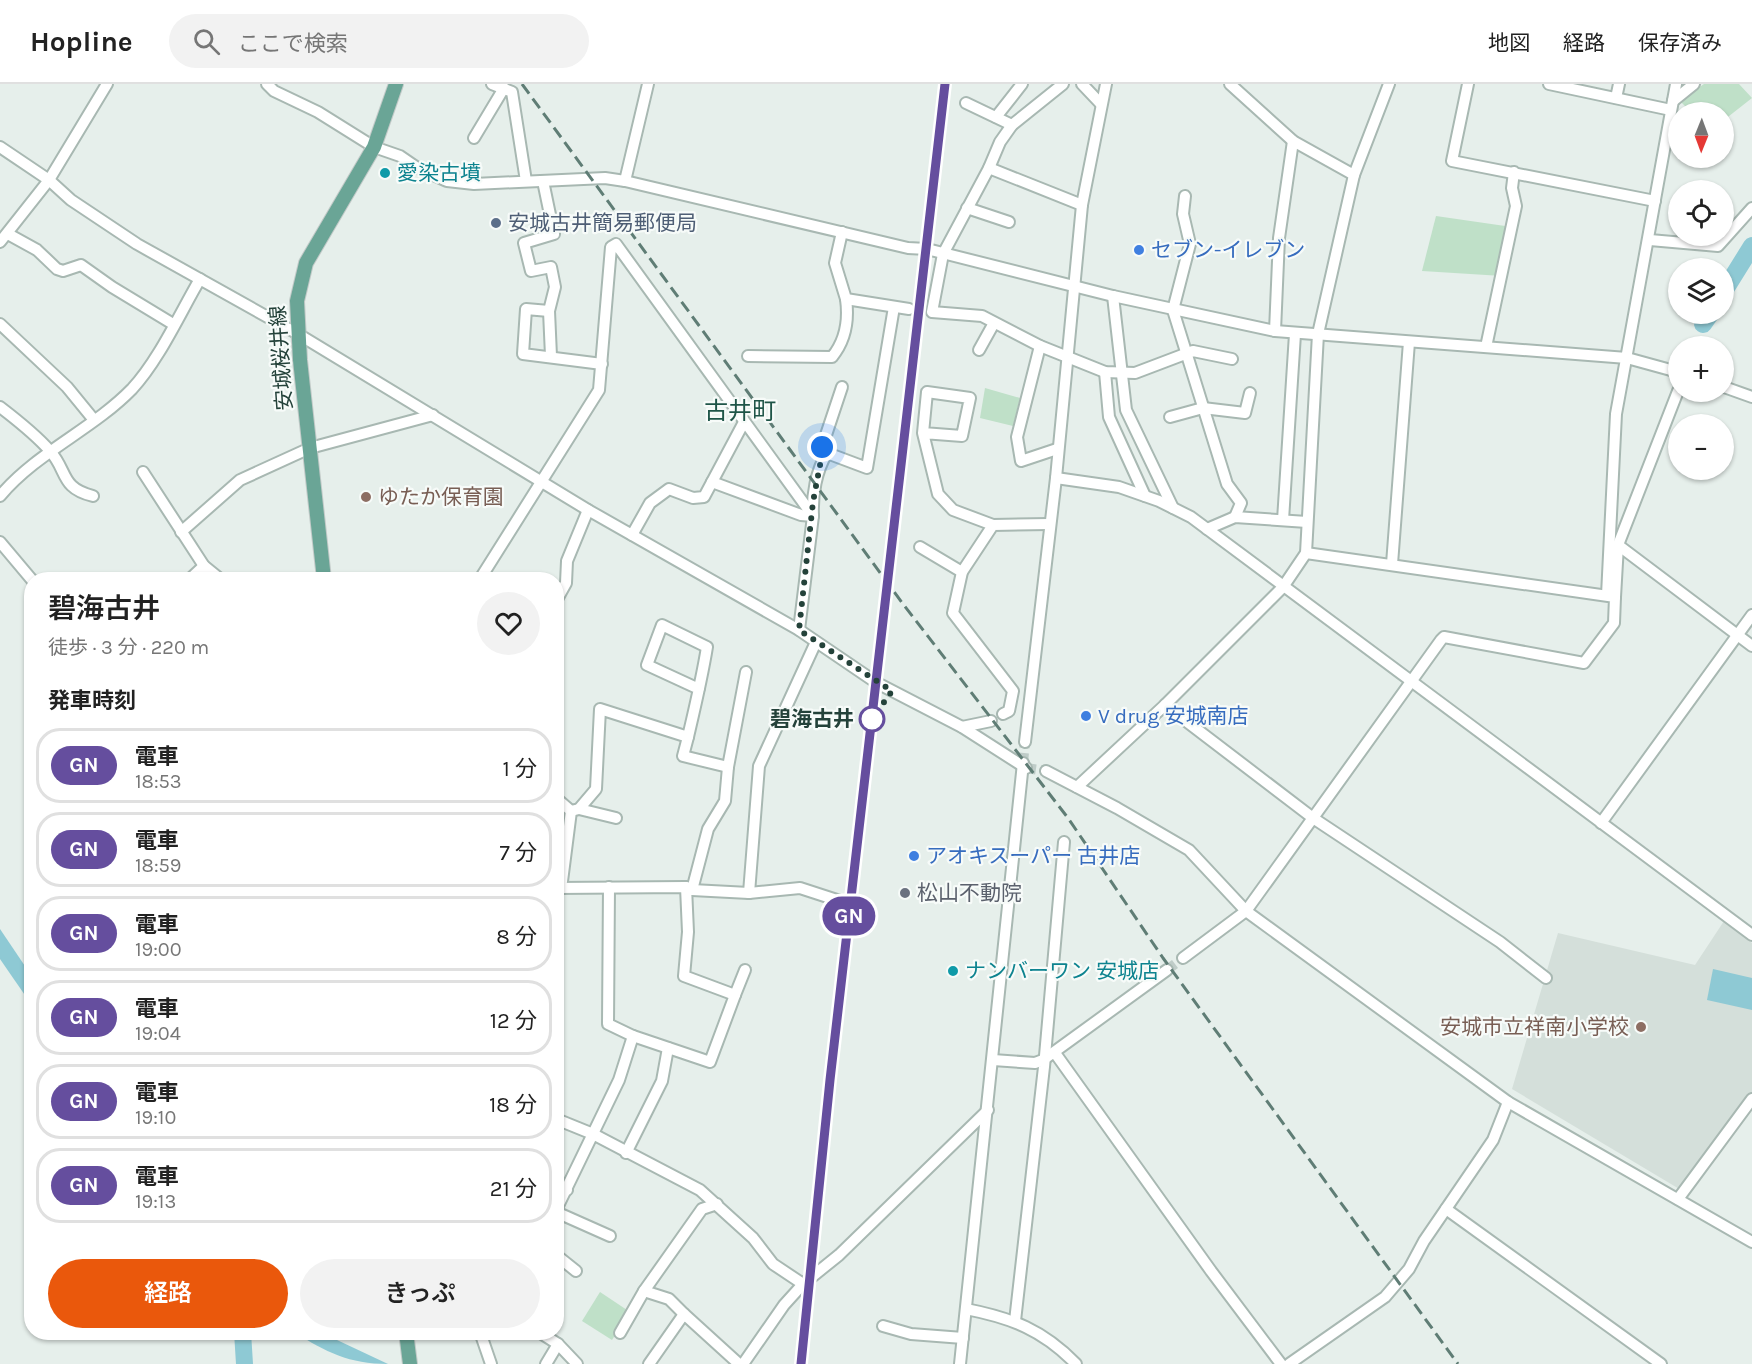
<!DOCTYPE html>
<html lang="ja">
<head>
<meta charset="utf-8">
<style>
  :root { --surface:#fff; --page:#f2f2f2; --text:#222; --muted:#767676; --line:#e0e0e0; --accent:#ea580c }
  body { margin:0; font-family:Karla,"Noto Sans JP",sans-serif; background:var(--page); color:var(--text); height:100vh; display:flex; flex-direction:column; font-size:22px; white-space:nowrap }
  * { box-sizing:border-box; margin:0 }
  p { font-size:20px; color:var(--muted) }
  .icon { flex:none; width:33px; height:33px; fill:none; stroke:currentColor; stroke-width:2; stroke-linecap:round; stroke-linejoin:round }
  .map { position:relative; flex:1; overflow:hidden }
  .drawer { position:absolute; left:24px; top:488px; width:540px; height:768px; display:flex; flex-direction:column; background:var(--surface); border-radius:24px; box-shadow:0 2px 4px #0004 }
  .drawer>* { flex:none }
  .badge { padding:0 12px; border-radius:20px; font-size:21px; line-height:39px }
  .needle { width:39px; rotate:181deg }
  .fabs { position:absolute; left:1668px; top:18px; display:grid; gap:12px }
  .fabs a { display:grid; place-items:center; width:66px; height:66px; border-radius:50%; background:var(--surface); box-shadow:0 2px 4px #0004; font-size:30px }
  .you { position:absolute; width:30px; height:30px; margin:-15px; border:4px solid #fff; border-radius:50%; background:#1a73e8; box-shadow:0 0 0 9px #1a73e833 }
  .map>.badge { position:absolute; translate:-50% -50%; box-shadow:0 0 0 3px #fff }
  h2 { padding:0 24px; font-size:22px; line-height:54px }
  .round { display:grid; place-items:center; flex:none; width:63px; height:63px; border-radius:32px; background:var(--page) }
  .overview { display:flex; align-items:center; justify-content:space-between; height:102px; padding:0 24px }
  h1 { font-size:28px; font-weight:600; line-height:45px }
  .cta { display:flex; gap:12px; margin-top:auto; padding:12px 24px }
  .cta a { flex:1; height:69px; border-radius:36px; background:var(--accent); color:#fff; font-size:24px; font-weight:600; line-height:69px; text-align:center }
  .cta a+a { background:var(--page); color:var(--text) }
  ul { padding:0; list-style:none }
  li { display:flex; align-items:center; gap:18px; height:75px; margin:0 12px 9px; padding:0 12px; border:3px solid var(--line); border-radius:24px }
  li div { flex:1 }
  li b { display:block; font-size:22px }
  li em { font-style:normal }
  li .badge { min-width:66px; font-weight:700; text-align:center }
  header { display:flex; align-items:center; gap:36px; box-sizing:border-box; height:84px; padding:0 30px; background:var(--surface); border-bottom:2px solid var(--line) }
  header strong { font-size:28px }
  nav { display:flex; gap:33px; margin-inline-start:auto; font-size:21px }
  .search { width:420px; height:54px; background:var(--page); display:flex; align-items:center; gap:15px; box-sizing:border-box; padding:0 21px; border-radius:33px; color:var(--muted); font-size:22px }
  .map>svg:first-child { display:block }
</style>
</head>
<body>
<header>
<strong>Hopline</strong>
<div class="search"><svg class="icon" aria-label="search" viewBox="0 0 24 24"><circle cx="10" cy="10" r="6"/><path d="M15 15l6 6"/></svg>ここで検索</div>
<nav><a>地図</a><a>経路</a><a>保存済み</a></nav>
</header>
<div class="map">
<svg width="1752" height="1280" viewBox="0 0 1752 1280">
  <rect width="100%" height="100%" fill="#e6efeb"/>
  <path fill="#d4dfda" d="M1724 837 1752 859V1009L1681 1106 1512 1005 1558 849 1695 881Z"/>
  <g fill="#bfe0c8">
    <path d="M1704 0H1739L1752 14 1724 36V28H1691L1680 17Z"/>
    <path d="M1436 132 1512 143 1502 192 1422 187Z"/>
    <path d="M985 304 1020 314 1013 342 980 334Z"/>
    <path d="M600 1208 630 1228 612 1256 582 1237Z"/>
  </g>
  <g fill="#8ec9d4">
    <path d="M0 845 31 891V920L0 875Z"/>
    <path d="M1713 885 1752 894V926L1707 916Z"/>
    <path d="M234 1248H251L253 1280H236Z"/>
    <path d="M294 1248H320L388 1280C349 1280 326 1268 294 1248Z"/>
  </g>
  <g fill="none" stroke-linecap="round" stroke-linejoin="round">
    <g stroke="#8ec9d4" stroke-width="18">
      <path d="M1724 207 1752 162"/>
      <path d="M1703 240 1710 230"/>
    </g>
    <g stroke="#bfccc8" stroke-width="10" stroke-dasharray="10 5" stroke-linecap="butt">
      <path d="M1023 679 1025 658"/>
      <path d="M1026 684 1046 687"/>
      <path d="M1167 886 1183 874"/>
    </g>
    <g stroke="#a8b8b2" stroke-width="14">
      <g id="minor">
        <path d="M267 0 274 7 318 28 374 63 400 72 416 83 447 97 474 100 605 94 625 97 908 164 927 165 1113 212 1275 247 1627 274 1678 288"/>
        <path d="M492 0 512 8 526 97"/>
        <path d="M1063 0 1012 41 1000 58 989 84 943 170 932 228 982 232 1040 262 1105 288 1135 289 1193 267 1232 275"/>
        <path d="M1082 0 1101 20"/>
        <path d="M1230 0 1293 57 1354 91"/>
        <path d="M1468 0 1452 77 1655 117"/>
        <path d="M1549 0 1671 26"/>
        <path d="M1616 14 1619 0"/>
        <path d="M1673 17 1694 0"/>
        <path d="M966 19 1012 41"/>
        <path d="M996 33 1022 0"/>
        <path d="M474 54 504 4"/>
        <path d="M0 63 49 96 71 116 137 160 298 250 588 426 799 546 877 599 962 643 1026 684"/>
        <path d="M989 84 1082 121"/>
        <path d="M543 97 554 150 524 159 531 187 551 183 555 203 549 227 551 272"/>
        <path d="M625 97 648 0"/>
        <path d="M1185 112 1183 130 1190 160 1173 226 1227 400 1241 419 1235 433"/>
        <path d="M967 124 1009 138"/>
        <path d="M842 148 835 179 846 215 909 225"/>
        <path d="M8 150 37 166 57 185 63 187 81 181 112 203 173 240"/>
        <path d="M1650 156 1718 162 1752 124"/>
        <path d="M0 158 49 96 107 0"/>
        <path d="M1113 212 1126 326 1173 424"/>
        <path d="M549 227 526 225 523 270 602 280"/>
        <path d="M0 240 67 303 94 336"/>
        <path d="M1275 247 1279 154 1293 57"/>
        <path d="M1040 262 1017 353 1021 377 1057 365"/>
        <path d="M1486 263 1516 122 1512 104 1514 88"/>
        <path d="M979 266 994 239"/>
        <path d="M748 272 832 273C846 256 849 237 846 215"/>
        <path d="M1105 288 1109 333 1145 412"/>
        <path d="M842 303 822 363 827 369 867 384 894 223"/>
        <path d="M1724 303 1752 313"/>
        <path d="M0 323C17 336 36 351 50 367 68 387 60 404 93 412"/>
        <path d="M1170 333 1203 324 1245 329 1250 309"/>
        <path d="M923 349 962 352 970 314 927 308 923 349 938 410 953 426 993 441"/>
        <path d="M143 388 204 482 220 495"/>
        <path d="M1056 394 1119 403 1159 417 1191 433 1752 851"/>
        <path d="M712 398 801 431 813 432C812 411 816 387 827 369"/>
        <path d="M0 412C37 368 92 346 132 305 159 276 180 229 200 195"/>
        <path d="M1283 436 1295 250"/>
        <path d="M1207 445 1235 433 1307 438"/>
        <path d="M181 448 240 396 310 364 433 331"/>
        <path d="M632 451 650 419 669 405 693 414 704 413 744 338"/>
        <path d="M0 458 32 496"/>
        <path d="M1618 461 1752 562"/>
        <path d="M920 463 962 488"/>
        <path d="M1392 480 1409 258"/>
        <path d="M190 495 204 482"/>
        <path d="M480 495 599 306 611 163 616 160 813 432 799 546"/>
        <path d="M1607 511 1616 330 1676 0"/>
        <path d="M1615 513 1618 461 1678 307"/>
        <path d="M556 517 566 499 567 477 588 426"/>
        <path d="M1165 621 1313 734 1500 858 1546 894"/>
        <path d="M1003 630 1009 627 1013 607 953 529 962 488 993 441 1049 440"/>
        <path d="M962 643 991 637"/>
        <path d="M688 653 683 672 728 683"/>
        <path d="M1025 658 1056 394 1082 121 1106 0"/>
        <path d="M1046 687 1117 724 1189 766 1246 827 1508 1018 1752 1158"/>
        <path d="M1077 703 1165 621 1283 503 1306 469 1318 250 1354 91 1389 0"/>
        <path d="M556 714 571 727 561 805"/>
        <path d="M579 725 616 734"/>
        <path d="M571 727 579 725 596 705 600 625 688 653C695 623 702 594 707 563L662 541 647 581 699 605"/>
        <path d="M1601 739 1752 531"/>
        <path d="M556 804 686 803 692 806 749 809 800 804 843 818"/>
        <path d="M692 806 708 745 725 717 728 683 746 588"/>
        <path d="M749 809 759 682 816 558"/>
        <path d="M1183 874 1246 827 1441 556 1444 553 1584 579 1614 539 1615 513 1306 469"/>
        <path d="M735 911 745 886"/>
        <path d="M633 952 710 978 735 911 684 892 688 848 686 803"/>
        <path d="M1055 969 1211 1187 1281 1280"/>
        <path d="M993 976 1035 979 1043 976 1167 886"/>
        <path d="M556 1035 593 1050 700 1106 753 1154 773 1180 803 1200"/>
        <path d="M626 1069 662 997 668 964"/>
        <path d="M556 1100 567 1106"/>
        <path d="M1678 1115 1752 1015"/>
        <path d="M1446 1125 1661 1280"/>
        <path d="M556 1126 619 996 633 952 608 940 609 803"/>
        <path d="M556 1128 610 1152"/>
        <path d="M556 1171 576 1187"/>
        <path d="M966 1225C1012 1234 1043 1246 1076 1280"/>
        <path d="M684 1230 669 1215 644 1207 702 1125 717 1120"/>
        <path d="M1015 1237 1044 983 1064 758"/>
        <path d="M883 1242 911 1250 963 1254"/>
        <path d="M480 1248 491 1280"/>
        <path d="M539 1248 558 1260 577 1280"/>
        <path d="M620 1249 644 1207"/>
        <path d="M546 1280 558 1260"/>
        <path d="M649 1280 684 1230 739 1280"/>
        <path d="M743 1280 784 1221 803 1200 839 1171 988 1026"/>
        <path d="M960 1280 1023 679"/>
        <path d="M1289 1280 1385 1213 1409 1185 1424 1157 1493 1056 1508 1018"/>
      </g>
    </g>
    <g stroke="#c2cac8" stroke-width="16">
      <g id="major">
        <path d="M324 495 300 276 297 217 306 179 374 63 396 0"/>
        <path d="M406 1248 410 1280"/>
      </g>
    </g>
    <use href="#minor" stroke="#fff" stroke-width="10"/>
    <use href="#major" stroke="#6aa596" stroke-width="14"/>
    <g stroke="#5f7d75" stroke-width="3" stroke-dasharray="12 6" stroke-linecap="butt">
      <path d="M522 0 903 520 1068 734 1163 874 1458 1280"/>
      <path d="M801 1280 830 996 945 0"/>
    </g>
  </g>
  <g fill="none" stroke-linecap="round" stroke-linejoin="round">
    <g stroke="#fff" stroke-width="14">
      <path id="line" d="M801 1280 830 996 945 0"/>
    </g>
    <use href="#line" stroke="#654e9e" stroke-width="9"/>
    <path stroke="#24423a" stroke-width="6" stroke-dasharray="0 10.8" d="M822 363 827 369 820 381 813 418 799 546 892 607 872 635"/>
  </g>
  <g fill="#0f9aa8" stroke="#f7fbf9" stroke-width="2">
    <circle cx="385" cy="89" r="6"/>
    <circle cx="953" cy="887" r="6"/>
  </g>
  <circle fill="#5c6f8a" stroke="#f7fbf9" stroke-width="2" cx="496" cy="139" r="6"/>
  <g fill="#3f7fe0" stroke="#f7fbf9" stroke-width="2">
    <circle cx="1139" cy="166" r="6"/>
    <circle cx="1086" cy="632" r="6"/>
    <circle cx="914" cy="772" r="6"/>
  </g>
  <g fill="#8d6e63" stroke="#f7fbf9" stroke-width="2">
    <circle cx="366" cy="413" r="6"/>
    <circle cx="1641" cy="943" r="6"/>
  </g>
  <circle fill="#fff" stroke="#654e9e" stroke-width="3" cx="872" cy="635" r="12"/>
  <circle fill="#6b7280" stroke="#f7fbf9" stroke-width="2" cx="905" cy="809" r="6"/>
  <g text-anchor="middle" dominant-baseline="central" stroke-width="4.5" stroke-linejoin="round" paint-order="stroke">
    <g font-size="21" fill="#0d838f" stroke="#f7fbf9" text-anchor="start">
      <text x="397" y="89">愛染古墳</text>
      <text x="965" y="887">ナンバーワン 安城店</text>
    </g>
    <g font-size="21" fill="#4e5e75" stroke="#f7fbf9" text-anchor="start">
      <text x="508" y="139">安城古井簡易郵便局</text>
    </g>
    <g font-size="21" fill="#366cbe" stroke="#f7fbf9" text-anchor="start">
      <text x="1151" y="166">セブン-イレブン</text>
      <text x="1098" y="632">V drug 安城南店</text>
      <text x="926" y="772">アオキスーパー 古井店</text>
    </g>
    <g font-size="21" fill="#24423a" stroke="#f7fbf9">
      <text transform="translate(281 274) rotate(-94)">安城桜井線</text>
    </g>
    <g font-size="21" fill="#785e54" stroke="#f7fbf9" text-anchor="start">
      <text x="378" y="413">ゆたか保育園</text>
      <text x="1629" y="943" text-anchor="end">安城市立祥南小学校</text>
    </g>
    <g font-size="21" font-weight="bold" fill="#24423a" stroke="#f7fbf9" text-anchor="end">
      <text x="854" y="635">碧海古井</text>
    </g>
    <g font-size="21" fill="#5b616d" stroke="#f7fbf9" text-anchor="start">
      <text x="917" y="809">松山不動院</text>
    </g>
    <g font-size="24" fill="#1f5548" stroke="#f7fbf9">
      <text x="740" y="327">古井町</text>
    </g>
  </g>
</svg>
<div class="fabs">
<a><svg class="needle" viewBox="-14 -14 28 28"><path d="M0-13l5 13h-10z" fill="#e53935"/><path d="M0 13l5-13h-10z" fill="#767676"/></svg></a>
<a><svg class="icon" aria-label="locate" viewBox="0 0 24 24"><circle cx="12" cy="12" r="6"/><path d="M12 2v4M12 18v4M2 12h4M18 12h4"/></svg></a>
<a><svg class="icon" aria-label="layers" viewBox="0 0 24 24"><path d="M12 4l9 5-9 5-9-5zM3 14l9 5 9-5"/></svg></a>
<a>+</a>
<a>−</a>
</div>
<div class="you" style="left:822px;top:363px"></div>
<b class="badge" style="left:849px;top:832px;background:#654e9e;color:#fff">GN</b>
<section class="drawer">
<div class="overview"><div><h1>碧海古井</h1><p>徒歩 · 3 分 · 220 m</p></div><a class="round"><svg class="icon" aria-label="heart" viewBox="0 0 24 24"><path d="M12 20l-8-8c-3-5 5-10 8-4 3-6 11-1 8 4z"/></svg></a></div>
<h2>発車時刻</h2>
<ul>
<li><span class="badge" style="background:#654e9e;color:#fff">GN</span><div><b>電車</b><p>18:53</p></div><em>1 分</em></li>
<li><span class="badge" style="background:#654e9e;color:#fff">GN</span><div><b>電車</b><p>18:59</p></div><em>7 分</em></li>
<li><span class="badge" style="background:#654e9e;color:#fff">GN</span><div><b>電車</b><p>19:00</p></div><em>8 分</em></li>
<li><span class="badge" style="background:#654e9e;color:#fff">GN</span><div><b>電車</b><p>19:04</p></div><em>12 分</em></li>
<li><span class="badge" style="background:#654e9e;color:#fff">GN</span><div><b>電車</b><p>19:10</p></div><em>18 分</em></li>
<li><span class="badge" style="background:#654e9e;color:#fff">GN</span><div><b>電車</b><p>19:13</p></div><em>21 分</em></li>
</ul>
<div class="cta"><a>経路</a><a>きっぷ</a></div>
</section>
</div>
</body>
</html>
